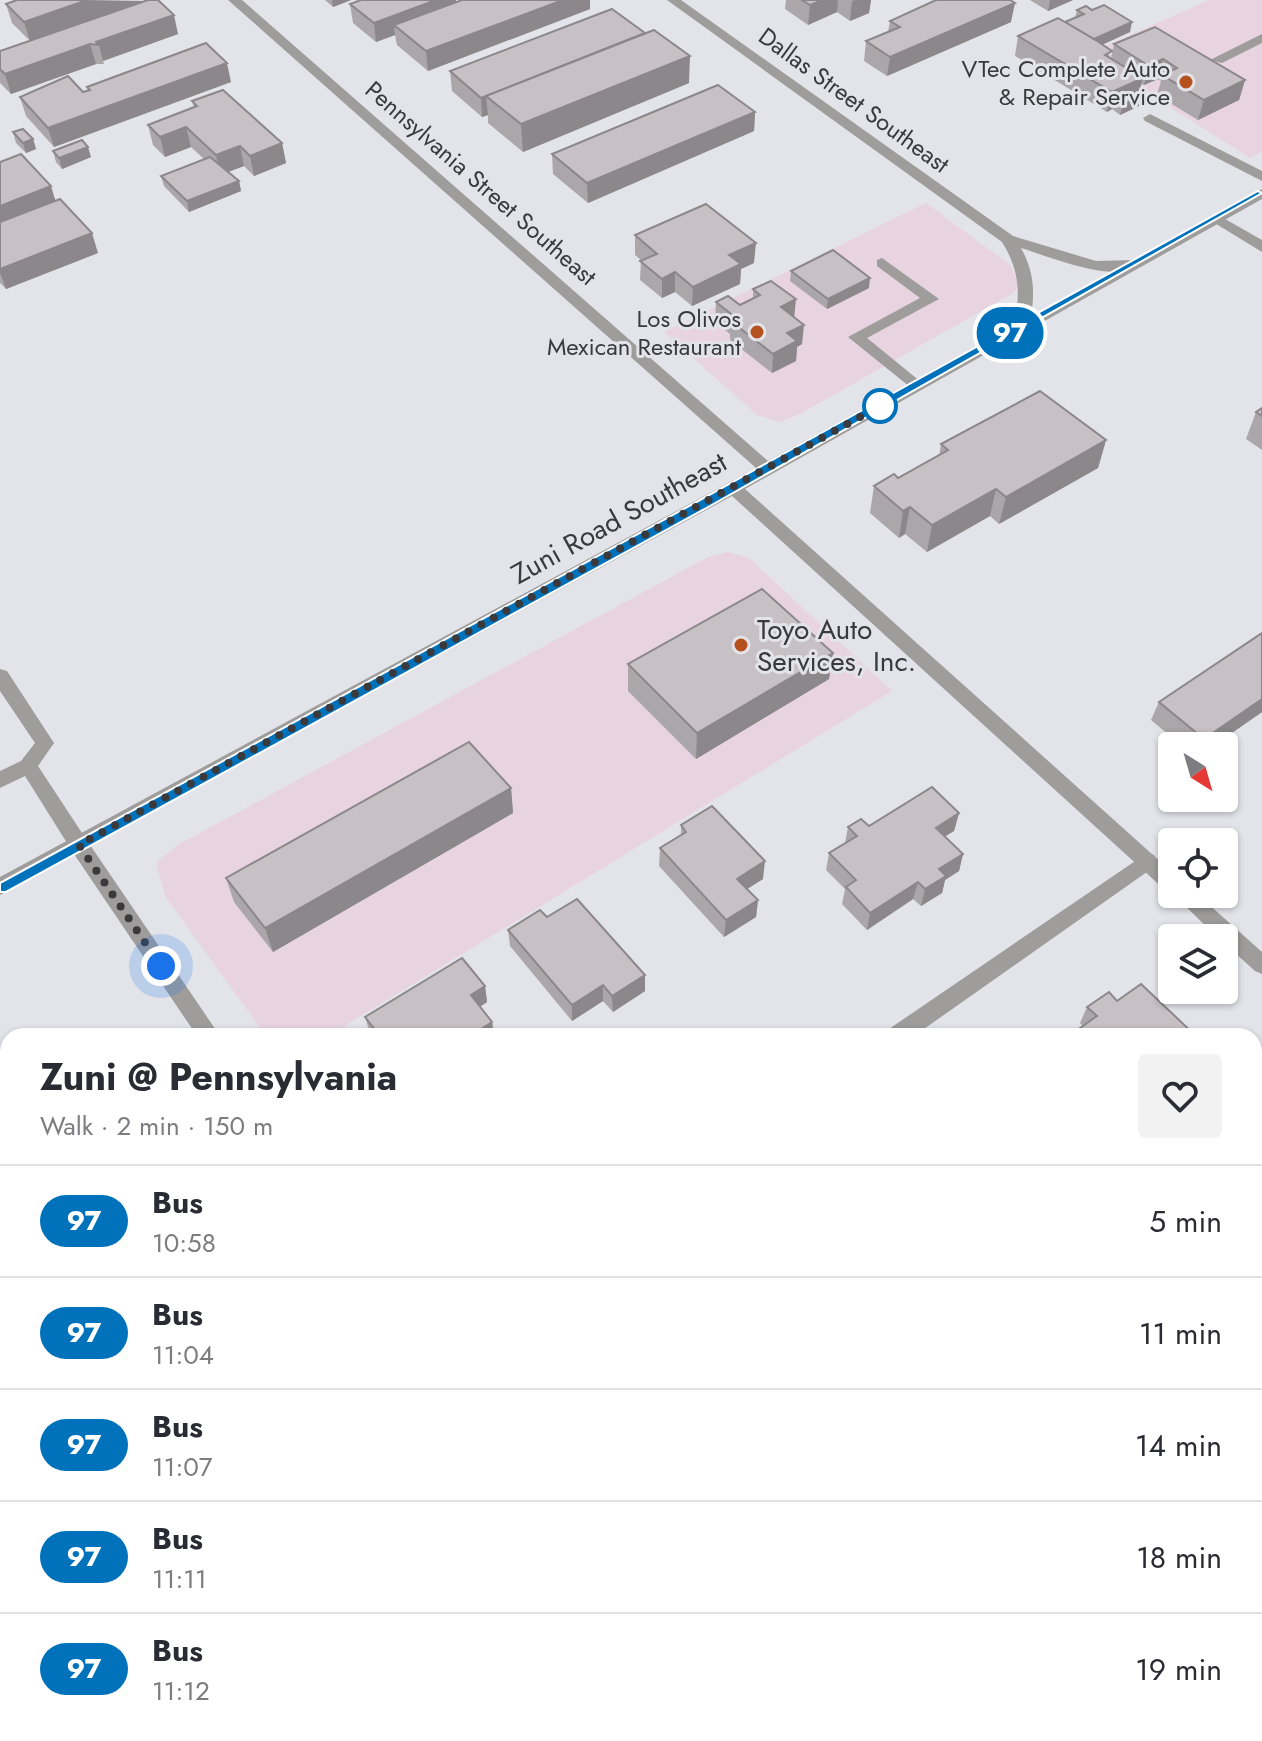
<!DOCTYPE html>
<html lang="en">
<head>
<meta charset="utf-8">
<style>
  :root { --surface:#fff; --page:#f2f2f3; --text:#2b2b33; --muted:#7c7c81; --line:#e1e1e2 }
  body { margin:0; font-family:Jost,sans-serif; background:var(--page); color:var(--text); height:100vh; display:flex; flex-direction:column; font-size:30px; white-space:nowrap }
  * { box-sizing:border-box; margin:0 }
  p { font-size:26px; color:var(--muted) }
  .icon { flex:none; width:44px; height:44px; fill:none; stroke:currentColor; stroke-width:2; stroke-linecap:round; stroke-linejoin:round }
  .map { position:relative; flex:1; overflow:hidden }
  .panel { position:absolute; left:0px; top:1028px; width:1262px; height:714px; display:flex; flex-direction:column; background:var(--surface); border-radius:24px 24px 0 0; box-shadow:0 2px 6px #0004 }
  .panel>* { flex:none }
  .badge { padding:0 16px; border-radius:26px; font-size:28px; line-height:52px }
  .needle { width:52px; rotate:143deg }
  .fabs { position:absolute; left:1158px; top:732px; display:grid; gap:16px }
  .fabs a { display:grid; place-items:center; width:80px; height:80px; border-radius:8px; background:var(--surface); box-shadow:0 2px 6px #0004; font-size:40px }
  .you { position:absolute; width:40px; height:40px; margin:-20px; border:6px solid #fff; border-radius:50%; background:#1a73e8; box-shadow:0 0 0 12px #1a73e833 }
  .map>.badge { position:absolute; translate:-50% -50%; box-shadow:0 0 0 4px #fff }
  .round { display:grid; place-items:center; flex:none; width:84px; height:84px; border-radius:8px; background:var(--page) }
  .head { display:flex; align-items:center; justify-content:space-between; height:136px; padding:0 40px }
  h1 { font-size:38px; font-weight:700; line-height:60px }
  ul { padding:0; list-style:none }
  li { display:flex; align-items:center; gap:24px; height:112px; padding:0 40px; border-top:2px solid var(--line) }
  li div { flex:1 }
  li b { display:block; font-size:30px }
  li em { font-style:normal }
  li .badge { min-width:88px; font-weight:700; text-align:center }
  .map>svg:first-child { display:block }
</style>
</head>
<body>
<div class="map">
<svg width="1262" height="1741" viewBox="0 0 1262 1741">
  <rect width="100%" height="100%" fill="#e3e4ea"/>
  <g fill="#e8d3e1">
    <path d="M1209 0H1262V152L1250 158 1087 54Z"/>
    <path d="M926 203 1010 265 1020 285 1013 293 800 414 780 422 757 415 664 332Z"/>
    <path d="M728 552 749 558 892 691 328 1036H266L165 896 156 863 176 846 708 557Z"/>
    <path d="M345 1734H603L608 1741H336Z"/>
  </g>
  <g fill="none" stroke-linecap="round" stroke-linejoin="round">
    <g fill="#9f9d9b" fill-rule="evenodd">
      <path d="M1262 34V43L1222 63 1210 60Z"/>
      <path d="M1150 114 1262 171V181L1145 121 1143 118Z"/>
      <path d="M882 258 939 299 867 338 921 382 923 386 915 391 848 337 920 298 877 266V260Z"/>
      <path d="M0 669 7 671 54 743 38 766 86 839 89 845 86 851H72L25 776 0 788V771L21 761 35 743 0 691Z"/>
      <path d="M1147 853 1154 855 1157 861 1154 867 914 1036H886L889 1029Z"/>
    </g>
    <g fill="#9f9d9b" fill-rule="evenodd">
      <path d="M667 0H681L1013 236 1096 261 1133 260 1141 265C1116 285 1048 256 1021 248 1036 275 1035 298 1029 327L1026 330H1016L1013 327C1021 295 1020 271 1002 242Z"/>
      <path d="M1218 215 1262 240V252L1213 222 1211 219Z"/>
      <path d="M79 837 86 839 220 1036H197L72 851 69 845 72 839Z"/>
      <path d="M671 1734H700L703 1741H674Z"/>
    </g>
    <g fill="#9f9d9b" fill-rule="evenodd">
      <path d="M228 0H242L768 461 1262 189V199L745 489 1172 872V892L1165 890 732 496 0 895V877L756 468Z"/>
      <path d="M1173 894H1197L1262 952V974L1255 971 1224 943V938H1218Z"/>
    </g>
  </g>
  <g fill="#aba6a9">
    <path d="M325 0H351L333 7Z"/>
    <path d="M361 0H456V2L461 0H590V9L428 71 397 45 395 35 376 42 353 23 350 4Z"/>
    <path d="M786 0H871L869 13 850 21 837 12 808 25 785 9Z"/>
    <path d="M1030 0H1073L1048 11Z"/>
    <path d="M144 1 178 34 103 61 104 64H96L11 94 0 83V51L30 41 12 23 6 4Z"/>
    <path d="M1077 10 1130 32 1102 45 1111 58 1114 44 1245 80 1239 100 1198 120 1157 95 1161 81 1158 79 1144 85 1141 84 1139 94V106L1120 115 1112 109 1107 112 1015 56 1018 36 1075 18Z"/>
    <path d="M890 21 1011 22 887 76 864 61 866 41 888 32Z"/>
    <path d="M450 71 689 83 523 152 488 123V115L482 117 452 91Z"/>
    <path d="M231 82 54 147 26 116 20 97 83 92 88 91 87 87Z"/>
    <path d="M192 101 282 143 286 163 254 176 244 166 228 172 239 181 241 191 189 212 164 186 161 176 204 159 191 147 165 157 153 145 148 125 194 108Z"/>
    <path d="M755 112 754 131 588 203 553 174 552 154Z"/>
    <path d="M13 132 33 139 36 149 26 153 16 143Z"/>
    <path d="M53 151 91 157 62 169 56 162Z"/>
    <path d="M0 162 55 201 98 253 6 289 0 283Z"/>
    <path d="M635 235 754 263 741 269 740 284 692 306 675 292 662 298 640 280 641 260 635 255Z"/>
    <path d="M791 271 869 288 827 309 790 281Z"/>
    <path d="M753 289 794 317 802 344 797 347 796 361 772 373 730 340V334L715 322 716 302 740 305 753 299Z"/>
    <path d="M1262 408V450L1246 439 1256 412Z"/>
    <path d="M1106 440 1098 468 999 524 990 516 927 552 905 534 899 538 870 513 874 486 898 478 939 456 941 444Z"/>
    <path d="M1262 633V712L1213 746H1182L1151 720 1159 702Z"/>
    <path d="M833 653 829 679 696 759 628 691V664Z"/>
    <path d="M511 788 513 813 273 952 234 902 226 878Z"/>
    <path d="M959 813 954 831 945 836 963 854 959 871 945 880 942 893 921 906 913 899 867 930 842 904 845 889 826 870 829 853 845 843 848 827 869 826Z"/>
    <path d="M681 825 763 879 747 889 758 900 756 917 724 937 659 866 660 848 681 835Z"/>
    <path d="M547 917 645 975V991L613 1012 603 1001 572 1021 510 946 508 930Z"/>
    <path d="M485 986 487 1002 480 1007 492 1022 494 1036H372L370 1033 365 1017Z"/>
    <path d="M1117 1001 1083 1026 1080 1023 1087 1007Z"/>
    <path d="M1165 1734H1202L1194 1741H1170Z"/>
  </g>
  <g fill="#8b878a">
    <path d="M87 0 144 1 30 41 24 22Z"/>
    <path d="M332 0H351L333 7Z"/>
    <path d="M436 0H456L457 12 394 25 395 35 376 42 374 23Z"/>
    <path d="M563 0H590V9L428 71 426 51Z"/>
    <path d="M823 0H838L837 12 808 25 810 5Z"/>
    <path d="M856 0H871L869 13 850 21 852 1Z"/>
    <path d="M1050 0H1073L1048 11Z"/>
    <path d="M1015 3 1011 22 887 76 890 57Z"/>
    <path d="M174 15 178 34 103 61 99 45 96 42Z"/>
    <path d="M1132 22 1130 32 1088 51 1091 41Z"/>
    <path d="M90 44 96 64 11 94 5 74Z"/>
    <path d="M690 56 689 83 523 152 521 124Z"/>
    <path d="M1163 59 1158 79 1144 85 1149 66Z"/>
    <path d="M227 63 231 82 54 147 48 128Z"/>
    <path d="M1143 78 1138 97 1115 100 1112 109 1107 112 1112 92Z"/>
    <path d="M1245 80 1239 100 1198 120 1204 100Z"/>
    <path d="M486 96 488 115 482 117 481 98Z"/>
    <path d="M1141 96 1139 106 1120 115 1123 105Z"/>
    <path d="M755 112 754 131 588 203 587 183Z"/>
    <path d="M186 127 191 147 165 157 160 137Z"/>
    <path d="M33 139 36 149 26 153 23 143Z"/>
    <path d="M282 143 286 163 254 176 250 156Z"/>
    <path d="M240 146 244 166 220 175 216 155Z"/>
    <path d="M88 147 91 157 62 169 59 158Z"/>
    <path d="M239 181 241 191 189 212 187 201Z"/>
    <path d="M51 186 57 206 0 228V206Z"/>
    <path d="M92 233 98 253 6 289 0 273V269Z"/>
    <path d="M756 243 754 263 741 269 740 284 692 306 693 287 729 255Z"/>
    <path d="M675 272V292L662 298V279Z"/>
    <path d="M870 278 869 288 827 309 828 299Z"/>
    <path d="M796 299 794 319 781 307Z"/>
    <path d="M804 325 802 344 797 347 796 361 772 373 773 354 787 333Z"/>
    <path d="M1106 440 1098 468 999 524 1006 497Z"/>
    <path d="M996 489 990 516 927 552 932 525Z"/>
    <path d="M910 507 905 534 899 538 903 511Z"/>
    <path d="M833 653 829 679 696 759 697 733Z"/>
    <path d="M1262 699V712L1213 746H1201L1204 739Z"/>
    <path d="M511 788 513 813 273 952 265 928Z"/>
    <path d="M959 813 954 831 931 845 936 828Z"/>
    <path d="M963 854 959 871 945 880 942 893 921 906 925 889 939 869Z"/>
    <path d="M765 861 763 879 736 896 737 879Z"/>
    <path d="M918 882 913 899 867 930 870 913Z"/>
    <path d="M758 900 756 917 724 937 726 920Z"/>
    <path d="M645 975V991L613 1012 612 996Z"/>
    <path d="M603 985V1001L572 1021V1005Z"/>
    <path d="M485 986 487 1002 473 1011 471 995Z"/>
    <path d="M492 1022 494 1036H470Z"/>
    <path d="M1262 1173V1179L1254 1186V1180Z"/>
    <path d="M0 1248 8 1262V1267L0 1253Z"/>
    <path d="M8 1342V1361L0 1366V1347Z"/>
    <path d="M8 1527V1545L0 1551V1533Z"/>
    <path d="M245 1734H249L253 1741H249Z"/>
  </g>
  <g fill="#c7c1c5" stroke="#8b878a" stroke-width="2">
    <path d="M17 0H87L24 22 6 4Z"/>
    <path d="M148 0H158L174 15 96 42 99 45 90 44 5 74 0 69V51Z"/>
    <path d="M361 0H436L374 23 350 4Z"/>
    <path d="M462 0H563L426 51 394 25Z"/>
    <path d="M802 0H823L810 5Z"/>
    <path d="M936 0H1010L1015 3 890 57 866 41 900 27 890 21Z"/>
    <path d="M1104 5 1132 22 1094 39 1065 22 1084 14 1077 10 1086 6 1092 10Z"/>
    <path d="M612 9 645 33 481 98 450 71Z"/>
    <path d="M1058 18 1097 41 1112 51 1105 55 1143 78 1112 92 1018 36Z"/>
    <path d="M1155 27 1245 80 1204 100 1162 75 1177 68 1163 59 1149 66 1114 44Z"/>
    <path d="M654 30 690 56 521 124 486 96Z"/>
    <path d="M206 43 227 63 48 128 20 97 68 76 83 92 90 90 87 87Z"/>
    <path d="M718 85 755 112 587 183 552 154Z"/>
    <path d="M223 90 282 143 250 156 240 146 216 155 186 127 160 137 148 125 197 106 192 101Z"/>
    <path d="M1133 91 1141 96 1123 105 1115 100Z"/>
    <path d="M23 129 33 139 23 143 13 132Z"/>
    <path d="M82 140 88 147 59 158 53 151Z"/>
    <path d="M21 154 51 186 0 206V162Z"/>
    <path d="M210 157 239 181 187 201 161 176Z"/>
    <path d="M60 199 92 233 0 269V222Z"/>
    <path d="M706 204 756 243 729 255 741 264 693 287 675 272 662 279 640 261 657 254 635 235Z"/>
    <path d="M833 250 870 278 828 299 791 271Z"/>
    <path d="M771 281 796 299 781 307 804 325 787 333 797 341 773 354 731 321 736 318 716 302 728 296 740 305 760 295 753 289Z"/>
    <path d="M1040 391 1106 440 1006 497 996 489 932 525 910 507 903 511 874 486 894 474 898 478 948 450 941 444Z"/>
    <path d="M1262 408V416L1256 412Z"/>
    <path d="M762 589 833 653 697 733 628 664Z"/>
    <path d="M1262 633V699L1204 739 1159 702Z"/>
    <path d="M469 742 511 788 265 928 226 878Z"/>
    <path d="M932 787 959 813 936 828 963 854 939 869 946 876 925 889 918 882 870 913 846 887 856 880 829 853 857 836 848 827 861 819 869 826Z"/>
    <path d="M712 806 765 861 737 879 758 900 726 920 660 848 686 832 681 825Z"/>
    <path d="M577 899 645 975 612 996 603 985 572 1005 508 930 540 910 547 917Z"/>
    <path d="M462 958 485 986 471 995 492 1022 470 1036H380L365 1017Z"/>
    <path d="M1141 984 1196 1036H1069L1097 1016 1087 1007 1109 992 1117 1001Z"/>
    <path d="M1254 1101 1262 1109V1173L1254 1180Z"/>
    <path d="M0 1253 8 1267V1342L0 1347Z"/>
    <path d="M8 1389V1527L0 1533V1394Z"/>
    <path d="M8 1564V1623L0 1607V1569Z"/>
    <path d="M75 1734H245L249 1741H66Z"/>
    <path d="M965 1734H1099L1104 1741H958Z"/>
    <path d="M1173 1734H1202L1194 1741H1178Z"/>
  </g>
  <path fill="#0072bc" stroke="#fff" stroke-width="2" d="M1258 191 1262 193 710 506 6 892H0V883L700 500Z"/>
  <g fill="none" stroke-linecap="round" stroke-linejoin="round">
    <path stroke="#3a3a3d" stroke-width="8" stroke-dasharray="0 14.4" d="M161 966 79 845 891 400 880 406"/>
  </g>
  <g fill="#b5511e" stroke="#e3e4ea" stroke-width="3">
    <circle cx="1186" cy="82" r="8"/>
    <circle cx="757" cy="332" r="8"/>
    <circle cx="741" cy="645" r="8"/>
  </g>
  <circle fill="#fff" stroke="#0072bc" stroke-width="4" cx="880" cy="406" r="16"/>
  <g text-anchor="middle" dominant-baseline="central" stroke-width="6" stroke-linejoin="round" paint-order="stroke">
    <g font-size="24" fill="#3a3a3d" stroke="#e3e4ea" text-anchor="end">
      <text x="1170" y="68">VTec Complete Auto<tspan x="1170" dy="28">&amp; Repair Service</tspan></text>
      <text x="741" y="318">Los Olivos<tspan x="741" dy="28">Mexican Restaurant</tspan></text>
    </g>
    <g font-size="24" fill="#3a3a3d" stroke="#e3e4ea">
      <text transform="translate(854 100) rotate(36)">Dallas Street Southeast</text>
      <text transform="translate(481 183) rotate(41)">Pennsylvania Street Southeast</text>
    </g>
    <g font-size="28" fill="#3a3a3d" stroke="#e3e4ea">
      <text transform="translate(619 518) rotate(-29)">Zuni Road Southeast</text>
    </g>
    <g font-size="28" fill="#3a3a3d" stroke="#e3e4ea" text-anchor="start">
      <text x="757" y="629">Toyo Auto<tspan x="757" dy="32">Services, Inc.</tspan></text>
    </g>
  </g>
</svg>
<div class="fabs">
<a><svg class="needle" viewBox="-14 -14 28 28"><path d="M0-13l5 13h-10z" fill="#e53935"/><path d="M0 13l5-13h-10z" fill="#7c7c81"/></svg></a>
<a><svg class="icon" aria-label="locate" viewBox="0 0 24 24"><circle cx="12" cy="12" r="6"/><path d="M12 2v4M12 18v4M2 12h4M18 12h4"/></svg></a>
<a><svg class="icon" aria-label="layers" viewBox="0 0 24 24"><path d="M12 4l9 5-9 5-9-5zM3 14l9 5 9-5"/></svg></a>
</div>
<div class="you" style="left:161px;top:966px"></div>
<b class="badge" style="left:1010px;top:333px;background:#0072bc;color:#fff">97</b>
<section class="panel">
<div class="head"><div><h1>Zuni @ Pennsylvania</h1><p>Walk · 2 min · 150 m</p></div><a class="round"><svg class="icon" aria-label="heart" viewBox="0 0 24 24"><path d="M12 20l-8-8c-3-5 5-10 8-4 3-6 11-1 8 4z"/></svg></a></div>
<ul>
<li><span class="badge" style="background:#0072bc;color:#fff">97</span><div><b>Bus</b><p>10:58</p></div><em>5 min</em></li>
<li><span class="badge" style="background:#0072bc;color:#fff">97</span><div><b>Bus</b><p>11:04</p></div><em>11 min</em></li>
<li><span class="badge" style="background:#0072bc;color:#fff">97</span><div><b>Bus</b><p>11:07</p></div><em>14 min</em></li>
<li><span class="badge" style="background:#0072bc;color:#fff">97</span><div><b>Bus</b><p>11:11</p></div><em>18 min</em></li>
<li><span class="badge" style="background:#0072bc;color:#fff">97</span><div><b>Bus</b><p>11:12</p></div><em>19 min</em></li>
</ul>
</section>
</div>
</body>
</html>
